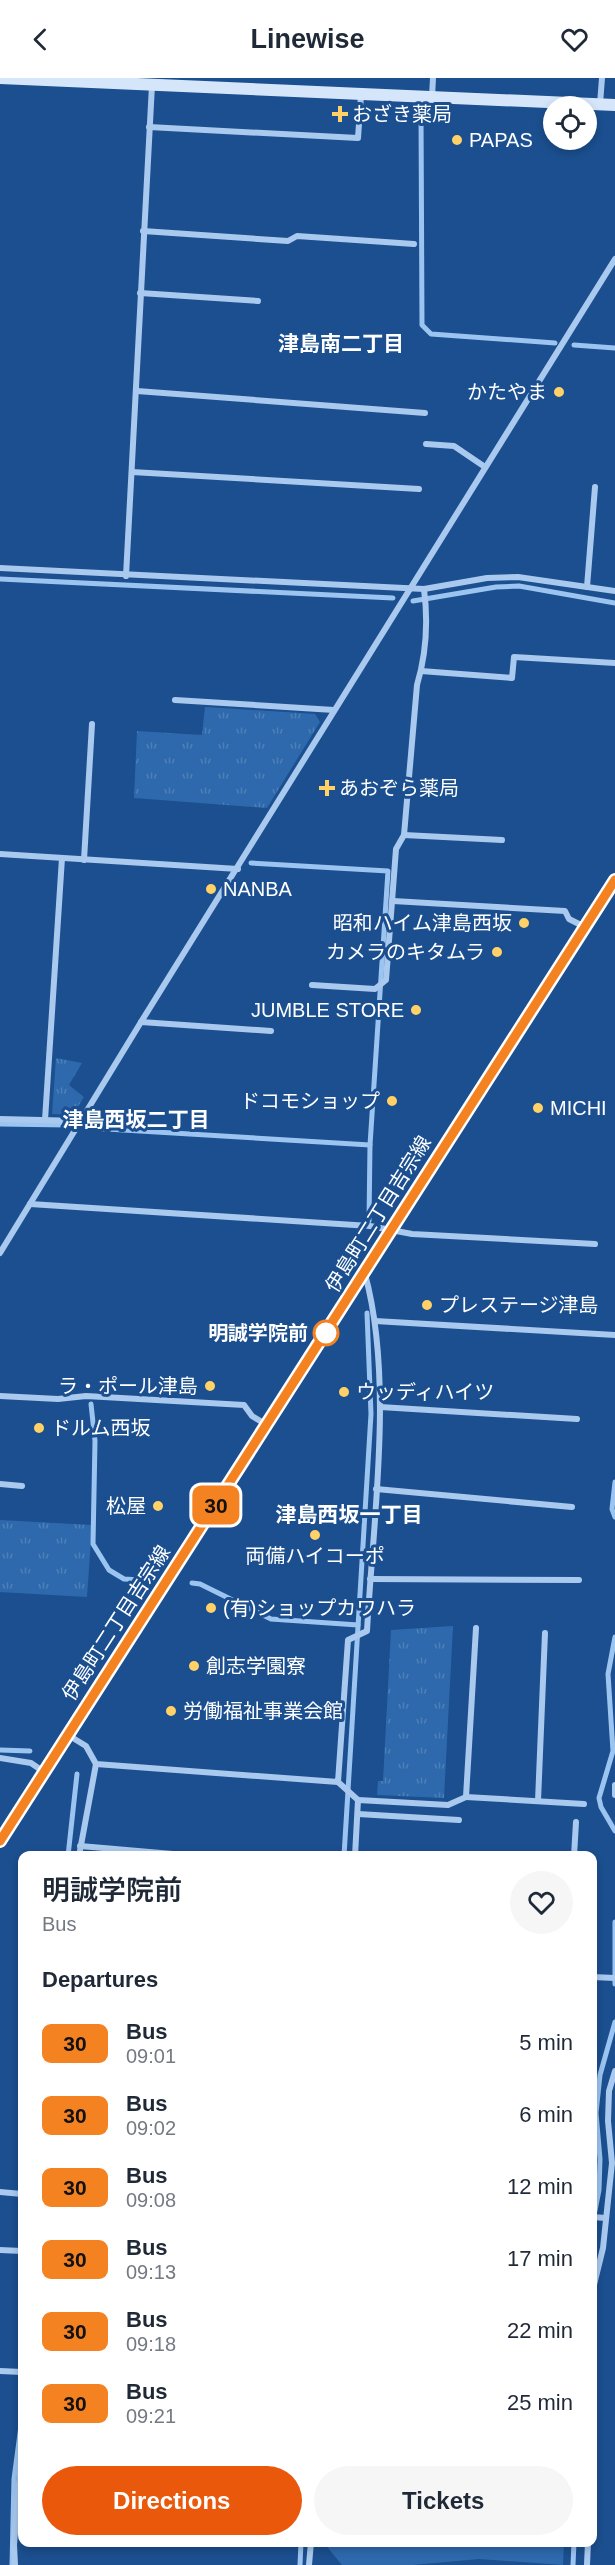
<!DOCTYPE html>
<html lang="en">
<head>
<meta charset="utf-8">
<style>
  :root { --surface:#fff; --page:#f6f6f7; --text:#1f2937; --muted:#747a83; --accent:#ea580c }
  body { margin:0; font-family:Helvetica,"Noto Sans JP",sans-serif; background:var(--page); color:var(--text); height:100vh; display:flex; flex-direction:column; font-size:22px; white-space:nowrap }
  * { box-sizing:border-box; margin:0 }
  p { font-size:20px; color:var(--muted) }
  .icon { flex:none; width:33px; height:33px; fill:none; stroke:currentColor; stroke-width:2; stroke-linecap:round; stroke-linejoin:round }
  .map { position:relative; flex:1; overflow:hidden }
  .panel { position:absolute; left:18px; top:1773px; width:579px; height:696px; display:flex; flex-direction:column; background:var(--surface); border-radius:12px; box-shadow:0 3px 9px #0003 }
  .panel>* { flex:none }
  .badge { padding:0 12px; border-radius:9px; font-size:21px; line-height:39px }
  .tools { position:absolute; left:543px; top:18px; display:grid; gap:12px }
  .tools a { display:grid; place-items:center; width:54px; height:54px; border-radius:50%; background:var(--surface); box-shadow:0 3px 9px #0003; font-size:30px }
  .map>.badge { position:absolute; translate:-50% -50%; box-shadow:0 0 0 3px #fff }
  h2 { padding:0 24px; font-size:22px; line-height:54px }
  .round { display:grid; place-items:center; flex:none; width:63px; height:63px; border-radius:32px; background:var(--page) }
  .head { display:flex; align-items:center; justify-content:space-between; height:102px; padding:0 24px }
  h1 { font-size:28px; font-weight:600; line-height:45px }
  .action { display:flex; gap:12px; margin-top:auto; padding:12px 24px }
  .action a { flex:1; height:69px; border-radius:36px; background:var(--accent); color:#fff; font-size:24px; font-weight:600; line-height:69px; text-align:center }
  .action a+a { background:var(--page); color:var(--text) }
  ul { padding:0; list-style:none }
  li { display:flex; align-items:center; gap:18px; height:72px; padding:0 24px }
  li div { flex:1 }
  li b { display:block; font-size:22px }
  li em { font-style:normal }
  li .badge { min-width:66px; font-weight:700; text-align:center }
  header { display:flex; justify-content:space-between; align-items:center; height:78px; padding:0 24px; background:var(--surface); font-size:27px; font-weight:600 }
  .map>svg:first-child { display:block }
</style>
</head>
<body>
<header><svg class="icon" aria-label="back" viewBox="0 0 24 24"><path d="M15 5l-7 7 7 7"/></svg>Linewise<svg class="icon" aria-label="heart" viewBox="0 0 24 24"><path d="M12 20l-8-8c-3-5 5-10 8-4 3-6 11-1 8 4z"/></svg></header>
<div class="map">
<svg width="615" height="2487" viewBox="0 0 615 2487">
  <defs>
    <pattern id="grass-tufts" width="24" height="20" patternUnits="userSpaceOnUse" patternTransform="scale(1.5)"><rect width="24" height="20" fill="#2e69ad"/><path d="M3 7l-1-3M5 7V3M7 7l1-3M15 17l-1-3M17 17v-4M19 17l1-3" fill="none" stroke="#4d80b9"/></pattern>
  </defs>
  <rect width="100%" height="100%" fill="#1b4f8f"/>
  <g fill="url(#grass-tufts)">
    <path d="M205 629 315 636 320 644 267 730 134 720 137 653 202 657Z"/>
    <path d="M56 980 82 985 69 1007 84 1019 73 1037 52 1036Z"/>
    <path d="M0 1442 92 1447 87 1519 0 1514Z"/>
    <path d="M453 1548 444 1720 377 1717 378 1703H383L391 1552Z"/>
  </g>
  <path fill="#2e69ad" d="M324 2465H564L563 2487 479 2481 413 2487H342Z"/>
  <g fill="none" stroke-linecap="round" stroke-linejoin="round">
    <g stroke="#9cc4f0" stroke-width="5">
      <path d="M421 34 422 247 431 256 555 265"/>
      <path d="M574 267 615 270"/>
      <path d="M0 501 393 520"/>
      <path d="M413 523 496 509 519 508 615 525"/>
      <path d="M251 785 388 793 370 1067 369 1143"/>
      <path d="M0 1046 68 1047"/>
      <path d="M90 1050 370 1067"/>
      <path d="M91 1326 95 1363 93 1466 109 1492 124 1501 140 1502"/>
      <path d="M615 1404 612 1431 615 1439"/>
      <path d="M192 1505 200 1506 271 1541 358 1547"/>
      <path d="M615 1559 608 1596 613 1673 599 1720 601 1729 615 1753"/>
      <path d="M0 1672 30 1673"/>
      <path d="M68 1778 77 1696"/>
      <path d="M344 1778 371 1336 367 1235"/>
      <path d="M615 1844V1906"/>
      <path d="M592 2148 599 2112 600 2081 596 2035 600 1997 615 1944"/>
      <path d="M12 2487 14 2401 22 2340"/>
      <path d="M300 2487 301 2464"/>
      <path d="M573 2487 574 2464"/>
    </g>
    <g stroke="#a9c9ee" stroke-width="6">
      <path d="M432 19 433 0"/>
      <path d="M600 26 602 0"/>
      <path d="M149 49 358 60 361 17"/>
      <path d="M143 153 288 163 297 158 414 166"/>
      <path d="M140 215 258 223"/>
      <path d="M137 313 425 335"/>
      <path d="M426 366 454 368 485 389"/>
      <path d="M132 394 419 411"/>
      <path d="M0 490 424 511 487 500 518 499 615 513"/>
      <path d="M126 498 152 7"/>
      <path d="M587 509 595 409"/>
      <path d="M421 593 512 600 514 579 615 585"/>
      <path d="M175 622 334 632"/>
      <path d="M404 757 502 762"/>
      <path d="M0 776 238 791"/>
      <path d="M84 782 92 646"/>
      <path d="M393 823 565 833 569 841 585 849"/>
      <path d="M312 907 375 911 386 902 396 771 404 757 417 607C426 577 428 542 424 511"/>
      <path d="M141 944 271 953"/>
      <path d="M0 1041 82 1043"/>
      <path d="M45 1042 62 780"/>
      <path d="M30 1126 370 1148 412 1156 595 1166"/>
      <path d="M0 1175 141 944 615 181"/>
      <path d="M375 1243 615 1257"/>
      <path d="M0 1318 58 1321 86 1318 244 1327 252 1338 267 1347"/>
      <path d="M380 1329 577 1341"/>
      <path d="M0 1406 22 1408"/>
      <path d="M376 1411 572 1429"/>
      <path d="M370 1501 579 1502"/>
      <path d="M68 1657 86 1668 96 1686 338 1704 348 1562 367 1553C373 1442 394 1302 365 1196"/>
      <path d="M0 1680 31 1685 44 1694"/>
      <path d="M338 1704 358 1722 355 1778"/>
      <path d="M615 1707V1717"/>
      <path d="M466 1719 584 1726"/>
      <path d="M358 1722 448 1727 466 1719 476 1550"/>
      <path d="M538 1723 545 1555"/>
      <path d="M358 1736 459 1742"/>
      <path d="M80 1768 196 1778"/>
      <path d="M79 1778 96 1686"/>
      <path d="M574 1778 576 1744"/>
      <path d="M592 1899 615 1900"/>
      <path d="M0 2114 22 2116"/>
      <path d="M592 2139 606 2140"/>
      <path d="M0 2172 22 2173"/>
      <path d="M592 2215 603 2170 612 2085 608 2043 609 2013 615 1993"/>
      <path d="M0 2293 22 2294"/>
      <path d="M15 2487 14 2467 22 2368"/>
      <path d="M309 2487 311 2464"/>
      <path d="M587 2487 588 2464"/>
    </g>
    <g stroke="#d6e6fa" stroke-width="12">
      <path d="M0 0 615 27"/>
      <path d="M0 1763 615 802"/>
    </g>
  </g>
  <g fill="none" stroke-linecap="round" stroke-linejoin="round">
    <g stroke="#fff" stroke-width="14">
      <path id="line" d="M0 1763 615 802"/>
    </g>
    <use href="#line" stroke="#f58220" stroke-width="9"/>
  </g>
  <g fill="#ffd166" stroke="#1b4f8f" stroke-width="2">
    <path d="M337 27h6v6h6v6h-6v6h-6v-6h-6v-6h6z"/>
    <circle cx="457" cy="62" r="6"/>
    <circle cx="559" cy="314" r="6"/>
    <path d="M324 701h6v6h6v6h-6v6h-6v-6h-6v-6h6z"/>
    <circle cx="211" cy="811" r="6"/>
    <circle cx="524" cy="845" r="6"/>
    <circle cx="497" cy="874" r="6"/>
    <circle cx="416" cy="932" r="6"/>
    <circle cx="392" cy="1023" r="6"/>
    <circle cx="538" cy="1030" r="6"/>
    <circle cx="427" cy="1227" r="6"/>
    <circle cx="210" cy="1308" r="6"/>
    <circle cx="344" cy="1314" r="6"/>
    <circle cx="39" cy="1350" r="6"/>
    <circle cx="158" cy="1428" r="6"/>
    <circle cx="315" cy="1457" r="6"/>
    <circle cx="211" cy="1530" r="6"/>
    <circle cx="194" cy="1588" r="6"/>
    <circle cx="171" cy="1633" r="6"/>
  </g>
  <circle fill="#fff" stroke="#f58220" stroke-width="3" cx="326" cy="1255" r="12"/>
  <g text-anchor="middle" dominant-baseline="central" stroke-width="6" stroke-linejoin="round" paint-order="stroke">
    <g font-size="20" fill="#fff" stroke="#1b4f8f" text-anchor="start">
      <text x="352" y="36">おざき薬局</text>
      <text x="469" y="62">PAPAS</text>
      <text x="547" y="314" text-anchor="end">かたやま</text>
      <text x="339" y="710">あおぞら薬局</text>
      <text x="223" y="811">NANBA</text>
      <text x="512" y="845" text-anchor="end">昭和ハイム津島西坂</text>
      <text x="485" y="874" text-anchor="end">カメラのキタムラ</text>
      <text x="404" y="932" text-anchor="end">JUMBLE STORE</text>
      <text x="380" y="1023" text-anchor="end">ドコモショップ</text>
      <text x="550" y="1030">MICHI</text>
      <text x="439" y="1227">プレステージ津島</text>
      <text x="198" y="1308" text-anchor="end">ラ・ポール津島</text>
      <text x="356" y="1314">ウッディハイツ</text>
      <text x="51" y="1350">ドルム西坂</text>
      <text x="146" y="1428" text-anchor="end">松屋</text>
      <text x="315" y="1478" text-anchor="middle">両備ハイコーポ</text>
      <text x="223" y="1530">(有)ショップカワハラ</text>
      <text x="206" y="1588">創志学園寮</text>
      <text x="183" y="1633">労働福祉事業会館</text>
    </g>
    <g font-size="20" fill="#fff" stroke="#1b4f8f">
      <text transform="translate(378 1136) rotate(-58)">伊島町二丁目吉宗線</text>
      <text transform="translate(116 1545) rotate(-57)">伊島町二丁目吉宗線</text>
    </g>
    <g font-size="20" font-weight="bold" fill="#fff" stroke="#1b4f8f" text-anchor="end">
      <text x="308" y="1255">明誠学院前</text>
    </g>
    <g font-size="21" font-weight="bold" fill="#fff" stroke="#1b4f8f">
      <text x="341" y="265">津島南二丁目</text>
      <text x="136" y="1041">津島西坂二丁目</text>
      <text x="349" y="1436">津島西坂一丁目</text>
    </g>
  </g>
</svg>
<div class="tools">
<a><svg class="icon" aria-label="locate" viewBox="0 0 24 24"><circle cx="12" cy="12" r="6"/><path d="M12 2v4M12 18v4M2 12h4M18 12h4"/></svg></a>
</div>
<b class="badge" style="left:216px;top:1427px;background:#f58220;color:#111">30</b>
<section class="panel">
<div class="head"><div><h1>明誠学院前</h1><p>Bus</p></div><a class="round"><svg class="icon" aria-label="heart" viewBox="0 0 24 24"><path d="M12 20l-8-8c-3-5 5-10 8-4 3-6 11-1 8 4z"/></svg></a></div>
<h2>Departures</h2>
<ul>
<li><span class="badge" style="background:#f58220;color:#111">30</span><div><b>Bus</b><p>09:01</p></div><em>5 min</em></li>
<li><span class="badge" style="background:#f58220;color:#111">30</span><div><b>Bus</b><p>09:02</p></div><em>6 min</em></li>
<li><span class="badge" style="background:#f58220;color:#111">30</span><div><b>Bus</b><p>09:08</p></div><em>12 min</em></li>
<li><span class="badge" style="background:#f58220;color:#111">30</span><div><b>Bus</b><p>09:13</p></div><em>17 min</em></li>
<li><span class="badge" style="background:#f58220;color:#111">30</span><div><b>Bus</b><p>09:18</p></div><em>22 min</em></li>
<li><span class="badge" style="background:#f58220;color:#111">30</span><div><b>Bus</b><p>09:21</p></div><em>25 min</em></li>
</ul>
<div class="action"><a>Directions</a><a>Tickets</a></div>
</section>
</div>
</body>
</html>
